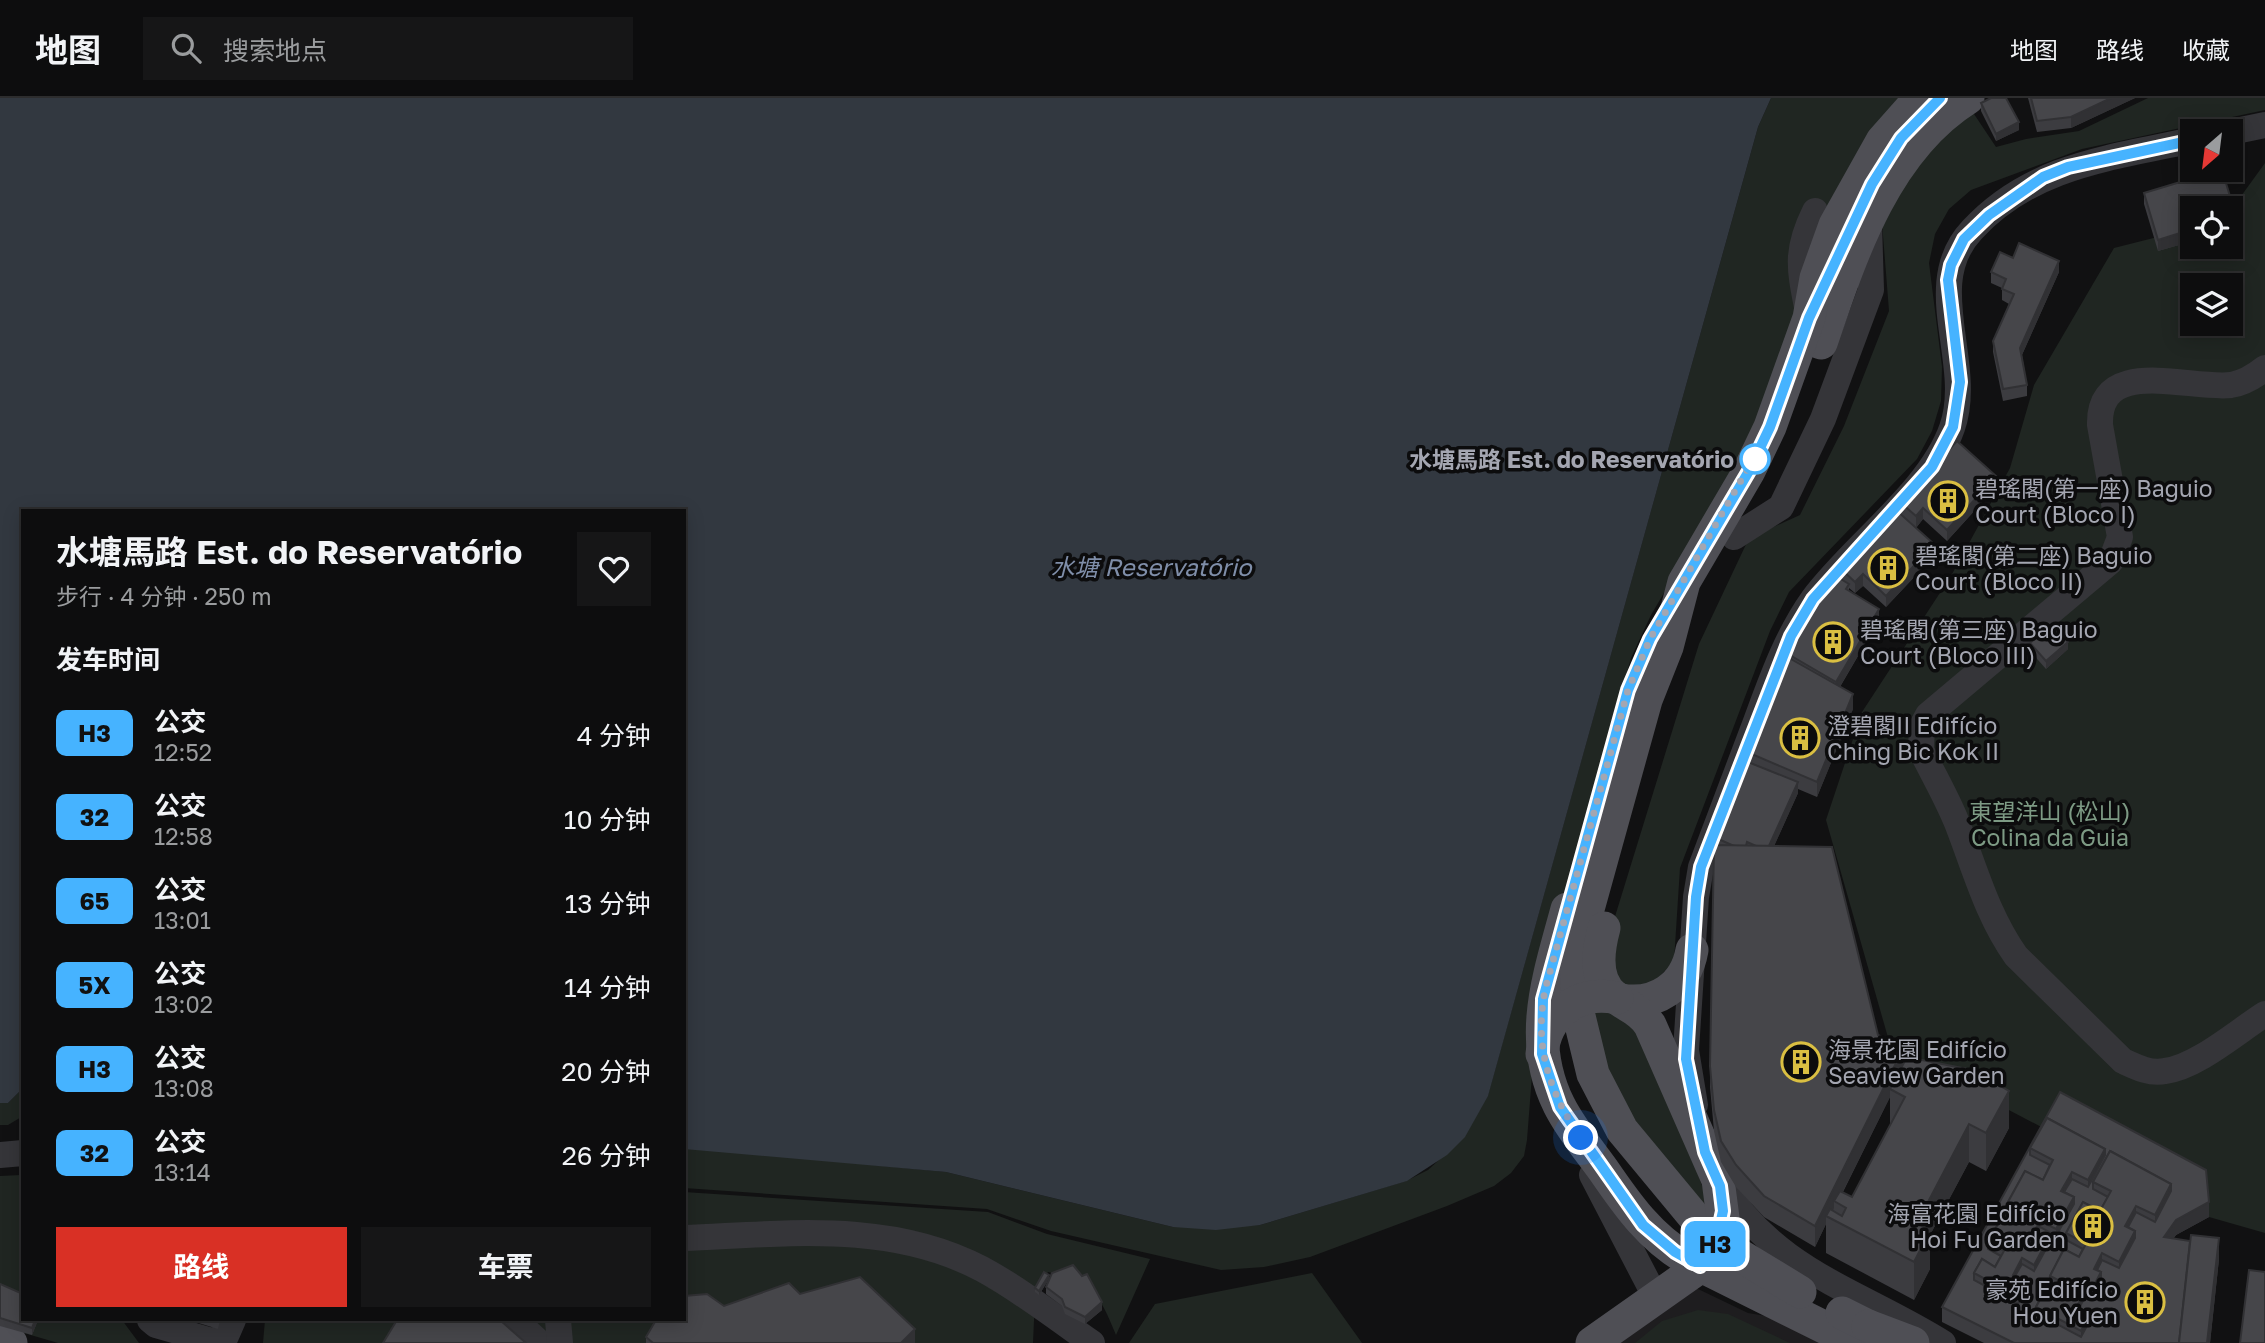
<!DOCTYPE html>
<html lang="zh">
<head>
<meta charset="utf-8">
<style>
  :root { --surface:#0d0d0e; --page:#161617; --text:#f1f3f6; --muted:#9a9c9e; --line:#2d2d2e; --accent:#d93025 }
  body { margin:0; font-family:"Golos Text","Noto Sans SC",sans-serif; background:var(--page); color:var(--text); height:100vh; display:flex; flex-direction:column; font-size:26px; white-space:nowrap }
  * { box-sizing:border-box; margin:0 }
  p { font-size:23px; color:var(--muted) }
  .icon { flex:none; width:38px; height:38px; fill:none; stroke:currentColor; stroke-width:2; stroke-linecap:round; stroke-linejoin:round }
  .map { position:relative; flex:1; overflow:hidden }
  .side { position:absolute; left:21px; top:411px; width:665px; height:812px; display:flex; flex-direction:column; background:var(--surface); border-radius:0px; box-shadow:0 4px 18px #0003,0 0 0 2px var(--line) }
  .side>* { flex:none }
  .badge { padding:0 14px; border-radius:10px; font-size:24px; line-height:46px }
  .needle { width:46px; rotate:208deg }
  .buttons { position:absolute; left:2180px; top:21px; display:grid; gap:14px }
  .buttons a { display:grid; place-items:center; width:63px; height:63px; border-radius:0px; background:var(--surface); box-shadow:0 4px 18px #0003,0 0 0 2px var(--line); font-size:35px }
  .you { position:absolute; width:35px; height:35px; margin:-18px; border:5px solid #fff; border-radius:50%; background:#1a73e8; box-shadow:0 0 0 10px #1a73e833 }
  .map>.badge { position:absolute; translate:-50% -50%; box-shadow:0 0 0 4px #fff }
  h2 { padding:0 35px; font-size:26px; line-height:63px }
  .round { display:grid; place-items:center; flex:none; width:74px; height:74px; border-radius:0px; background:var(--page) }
  .overview { display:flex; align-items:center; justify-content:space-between; height:119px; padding:0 35px }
  h1 { font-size:33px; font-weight:700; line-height:52px }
  .cta { display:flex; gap:14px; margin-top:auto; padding:14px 35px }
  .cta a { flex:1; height:80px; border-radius:0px; background:var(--accent); color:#fff; font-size:28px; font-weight:700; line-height:80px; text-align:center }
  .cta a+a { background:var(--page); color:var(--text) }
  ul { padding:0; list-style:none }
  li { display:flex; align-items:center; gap:21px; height:84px; padding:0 35px }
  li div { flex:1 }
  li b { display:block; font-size:26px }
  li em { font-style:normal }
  li .badge { min-width:77px; font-weight:700; text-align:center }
  header { display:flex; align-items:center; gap:42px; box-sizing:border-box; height:98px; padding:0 35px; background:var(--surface); border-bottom:2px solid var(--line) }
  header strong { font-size:33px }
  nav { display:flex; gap:38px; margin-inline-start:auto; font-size:24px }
  .search { width:490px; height:63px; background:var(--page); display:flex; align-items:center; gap:18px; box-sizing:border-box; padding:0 24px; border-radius:0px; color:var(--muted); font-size:26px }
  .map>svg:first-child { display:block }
</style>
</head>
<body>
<header>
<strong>地图</strong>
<div class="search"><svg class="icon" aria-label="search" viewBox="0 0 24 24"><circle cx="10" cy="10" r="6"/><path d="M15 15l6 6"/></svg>搜索地点</div>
<nav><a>地图</a><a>路线</a><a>收藏</a></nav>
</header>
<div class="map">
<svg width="2265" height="1245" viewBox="0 0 2265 1245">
  <rect width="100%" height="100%" fill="#111112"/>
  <path fill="#1e1d1f" d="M1696 1190 1748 1215 1778 1220 1829 1245H1617Z"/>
  <g fill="#202622" fill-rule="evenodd">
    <path d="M1771 0H1910L1720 400 1651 517 1631 560 1539 887 1527 1042 1524 1058 1511 1075 1494 1088 1447 1108 1310 1159 1264 1169 1221 1172 1051 1133 987 1111 684 1090V1051H706L946 1074 1173 1129 1260 1127 1406 1083 1428 1072 1465 1038 1488 997 1758 29Z"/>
    <path d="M2148 0H2265V12L2082 51 1971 92 1949 111 1935 136 1929 165 1942 269 1941 303 1932 333 1917 361 1789 494 1770 533 1680 770 1674 863 1646 893 1616 884 1613 825 1699 546 1749 440 1800 417 1844 328 1889 213 1881 112 1906 76 1970 10 1996 49 2026 41 2079 33Z"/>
    <path d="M2265 65V1135L2209 1119 2206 1087 2047 1032 1891 950 1826 722 1862 614 1951 478 2010 370 2034 287 2114 150 2193 130V149H2231V112ZM2193 187H2231V226H2193Z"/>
    <path d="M1589 905 1644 928 1704 1093 1706 1111 1614 996Z"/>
    <path d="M23 990V1018L8 1027H0V1005H8Z"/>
    <path d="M21 1077 23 1222H122L139 1245H58L0 1228V1078Z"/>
    <path d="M684 1094 988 1114 1047 1136 1150 1161 1116 1237C1099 1195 1093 1185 1048 1174L1035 1199 1033 1245H482L433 1222H684Z"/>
    <path d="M1312 1175 1362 1245H1129L1155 1206Z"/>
    <path d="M1698 1212 1728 1216 1790 1245H1635L1662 1223Z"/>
    <path d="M265 1222H408L392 1245H263Z"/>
  </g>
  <path fill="#323840" d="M0 0H1771L1758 29 1488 998 1465 1039 1447 1057 1407 1083 1260 1127 1216 1132 1173 1129 946 1074 684 1051V413H23V990L8 1005H0Z"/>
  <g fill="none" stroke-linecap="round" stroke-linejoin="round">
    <g stroke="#353539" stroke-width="26">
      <path d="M2231 34 2265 27"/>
      <path d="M1807 209C1799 169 1796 151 1815 113"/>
      <path d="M2265 270C2255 278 2244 285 2231 287 2189 292 2098 257 2100 327L2120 439 2111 463 1928 617 1922 628 1921 652C1933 676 1947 700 1957 725 1975 771 1987 817 2016 858L2123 963C2136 969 2150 976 2165 973 2197 969 2238 933 2265 916"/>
      <path d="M1734 439 1781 409 1823 321 1871 192 1869 125"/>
      <path d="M1695 1007 1686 952 1696 799 1701 769C1719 721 1737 673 1755 626 1771 583 1786 539 1813 501 1853 447 1930 393 1952 330 1975 265 1920 187 1972 132 2032 67 2111 60 2193 42"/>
      <path d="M0 1057 23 1055"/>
      <path d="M1592 1077 1656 1200"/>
      <path d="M1720 1083C1773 1173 1860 1193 1943 1245"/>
      <path d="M684 1140C785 1136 889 1122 982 1171 1021 1192 1056 1220 1092 1245"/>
      <path d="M150 1222 156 1227 212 1243 226 1238 233 1222"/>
      <path d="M515 1222 540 1245"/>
      <path d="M558 1222 560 1245"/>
    </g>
    <g stroke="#4f4f55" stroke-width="33">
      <path d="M1821 245C1851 157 1885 52 1968 0"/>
      <path d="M1567 811C1549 878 1526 941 1559 1007 1571 1031 1589 1052 1604 1073 1628 1108 1650 1139 1687 1161L1856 1245"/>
      <path d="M1621 902C1656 908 1686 888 1692 852"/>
      <path d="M1695 1120 1622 1032 1593 976 1578 914 1577 872 1583 829 1646 602 1667 549 1684 484 1749 373 1770 329 1809 220 1816 180 1835 127 1882 43 1920 0"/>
      <path d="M1736 1155 1800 1194"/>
      <path d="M1842 1215 1868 1228 1887 1245"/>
      <path d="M1868 1228 1913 1245"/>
      <path d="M0 1241 11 1245"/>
      <path d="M1592 1245 1697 1171 1716 1145 1723 1120 1718 1082 1650 927C1640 912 1628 909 1615 899 1593 883 1598 852 1604 830"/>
    </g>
    <path stroke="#4f4f55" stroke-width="33" d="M1542 956C1545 917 1578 891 1617 900"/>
  </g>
  <g fill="#3c3c40" fill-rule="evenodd">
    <path d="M2028 0H2135L2071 30 2037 34Z"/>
    <path d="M1981 5 2019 32 1996 43 1981 13Z"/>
    <path d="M2220 72H2222L2236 118V130L2231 131V110H2193V143L2158 153 2144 106V95Z"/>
    <path d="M2013 160 2059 174 2022 257 2027 287V298L2003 303 1993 254V243L2009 206 2002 202V190L1991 185V174Z"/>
    <path d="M1996 389 1947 443 1923 421 1916 430 1934 458 1886 509 1863 488 1855 495 1849 490V493L1879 522 1840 589 1853 611 1817 699 1798 691V695L1774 748 1878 937 1904 964 2009 1030 1986 1073 1969 1064 1930 1137V1171L1914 1202 1826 1155V1126L1815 1149 1764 1119 1736 1089 1721 1064 1714 1033 1710 989 1716 740 1747 664V654L1788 562V556L1841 482V471L1901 416V405ZM1890 999V1028L1852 1099 1843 1094Z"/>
    <path d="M2030 545 2068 551 2046 571 2030 553Z"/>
    <path d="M2060 994 2209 1119 2176 1137 2173 1141 2219 1161 2210 1245H1984L1942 1224V1209Z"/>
    <path d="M1049 1181 1039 1197 1035 1194V1190Z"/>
    <path d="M0 1186 38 1222 32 1237 0 1228Z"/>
    <path d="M1046 1189 1102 1212 1085 1226 1065 1216 1062 1208 1046 1196Z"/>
    <path d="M800 1196 915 1245H646V1239Z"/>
    <path d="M192 1222H220L218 1231 192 1223Z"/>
  </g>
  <g fill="#313134">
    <path d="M2111 0H2135L2071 30V19Z"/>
    <path d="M2019 24V32L1996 43V36Z"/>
    <path d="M2236 118V130L2231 131V120Z"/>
    <path d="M2193 131V143L2158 153V142Z"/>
    <path d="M2059 163V174L2020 261V250Z"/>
    <path d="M1996 378V389L1947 443V432Z"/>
    <path d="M1923 410V421L1916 430V418Z"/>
    <path d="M1934 446V458L1886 509V498Z"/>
    <path d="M1863 476V488L1855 495V484Z"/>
    <path d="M1879 511V522L1836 595V584Z"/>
    <path d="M2068 544V551L2046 571V563Z"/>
    <path d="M1853 596V611L1817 699V684Z"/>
    <path d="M1798 684V695L1767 764V753Z"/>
    <path d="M1904 949V970L1890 991V999L1837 1105 1834 1103V1110L1830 1120 1826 1118V1126L1815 1149V1128Z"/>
    <path d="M2009 993V1030L1986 1073V1035Z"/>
    <path d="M1969 1026V1064L1930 1137V1171L1914 1202V1164L1917 1125Z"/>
    <path d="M2105 1051V1069L2093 1084 2088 1104V1082Z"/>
    <path d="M2072 1074V1095L2068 1103 2061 1093Z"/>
    <path d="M2171 1086V1107L2155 1139V1117Z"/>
    <path d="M2074 1099V1121L2056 1153V1131Z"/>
    <path d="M2209 1104V1119L2176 1137 2164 1154V1139L2176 1122Z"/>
    <path d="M2136 1108V1129L2131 1138 2125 1128Z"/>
    <path d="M2040 1123V1144L2032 1137Z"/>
    <path d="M2135 1133V1155L2119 1185V1164Z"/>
    <path d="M2219 1140V1161L2210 1245H2207Z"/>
    <path d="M2046 1145V1166L2034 1188V1167Z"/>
    <path d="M2102 1155V1177L2091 1215V1193L2094 1171Z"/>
    <path d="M2022 1160V1181L2013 1177Z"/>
    <path d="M1049 1177V1181L1039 1197V1193Z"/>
    <path d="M2026 1184V1205L2018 1220V1199Z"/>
    <path d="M2086 1191V1212L2082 1220 2076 1210Z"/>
    <path d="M1102 1204V1212L1085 1226V1219Z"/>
    <path d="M2089 1217V1239L2081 1245V1233Z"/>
    <path d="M35 1222H38L32 1237V1230Z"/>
    <path d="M915 1231V1245H901Z"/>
  </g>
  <g fill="#46464a" stroke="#313134" stroke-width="2" fill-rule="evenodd">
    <path d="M1991 0H2006L2019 24 1996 36 1981 5Z"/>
    <path d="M2031 0H2111L2071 19 2037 23Z"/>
    <path d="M2220 72H2222L2236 118 2231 120V110H2193V131L2158 142 2144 95Z"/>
    <path d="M2019 145 2059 163 2020 250 2027 287 2003 291 1993 243 2014 196 2002 191 2006 181 1991 174 2000 154 2013 160Z"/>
    <path d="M1957 343 1996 378 1947 432 1923 410 1916 418 1901 405Z"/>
    <path d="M1896 412 1934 446 1886 498 1863 476 1855 484 1841 471Z"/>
    <path d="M1834 477 1849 486 1846 491 1879 511 1836 584 1788 556Z"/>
    <path d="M2052 526 2068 544 2046 563 2030 545Z"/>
    <path d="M1789 560 1853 596 1817 684 1747 654Z"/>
    <path d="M1748 664 1798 684 1769 748H1756L1747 744 1746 748H1734L1716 740Z"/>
    <path d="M1714 747 1832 749 1878 937 1904 949 1815 1128 1764 1098 1736 1067 1721 1043 1714 1012 1710 968Z"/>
    <path d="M1907 959 1972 972 2009 993 1986 1035 1969 1026 1917 1125 1930 1133 1914 1164 1826 1118 1830 1111 1842 1118 1846 1110 1834 1103 1840 1093 1852 1099 1905 999 1890 991Z"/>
    <path d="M2060 994 2206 1072 2209 1104 2176 1122 2164 1139 2190 1143 2179 1245H2014L1942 1209ZM2047 1020 2105 1051V1057L2088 1089 2072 1081 2064 1094 2074 1099V1106L2056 1138 2040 1129 2035 1139 2046 1145V1151L2034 1173 2022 1166 2015 1178 2026 1184V1191L2018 1206 1974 1182V1175L1982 1161 1995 1169 2001 1158 1988 1151V1144L2002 1119 2016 1127 2021 1118 2008 1110V1104L2025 1073 2043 1082 2050 1067 2030 1057V1050ZM2110 1053 2171 1086V1093L2155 1124 2136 1114 2128 1129 2135 1133V1140L2119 1170 2102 1162 2097 1172 2101 1174V1181L2091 1200 2086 1197 2078 1212 2089 1217V1224L2081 1239 2036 1215V1209L2044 1194 2058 1202 2063 1191 2050 1184V1178L2064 1151 2079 1159 2083 1151 2066 1142V1135L2083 1104 2100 1113 2108 1099 2093 1091V1084Z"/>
    <path d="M2047 1020 2105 1051 2088 1082 2072 1074 2061 1093 2074 1099 2056 1131 2040 1123 2032 1137 2046 1145 2034 1167 2022 1160 2013 1177 2026 1184 2018 1199 1974 1175 1982 1161 1995 1169 2004 1153 1988 1144 2002 1119 2016 1127 2024 1113 2008 1104 2025 1073 2043 1082 2053 1062 2030 1050Z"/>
    <path d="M2110 1053 2171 1086 2155 1117 2136 1108 2125 1128 2135 1133 2119 1164 2102 1155 2094 1171 2101 1174 2091 1193 2086 1191 2076 1210 2089 1217 2081 1233 2036 1209 2044 1194 2058 1202 2066 1186 2050 1178 2064 1151 2079 1159 2086 1146 2066 1135 2083 1104 2100 1113 2111 1093 2093 1084Z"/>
    <path d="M2191 1137 2219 1140 2207 1245H2179Z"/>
    <path d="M1073 1167 1082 1178 1087 1176 1102 1204 1085 1219 1065 1209 1062 1201 1046 1189 1052 1175Z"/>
    <path d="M2249 1172 2265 1174V1245H2240Z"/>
    <path d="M1044 1174 1049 1177 1039 1193 1035 1190Z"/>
    <path d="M860 1179 915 1231 901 1245H653L646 1239 656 1222H684V1198L707 1196 724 1208 789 1185 800 1196Z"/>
    <path d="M0 1186 23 1196V1222H35L32 1230 0 1220Z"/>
    <path d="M397 1222H500L526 1245H383Z"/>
  </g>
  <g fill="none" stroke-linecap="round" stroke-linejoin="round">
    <g stroke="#fff" stroke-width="16">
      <path id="line" d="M1940 0 1901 40 1872 86 1809 220 1770 329 1749 373 1650 541 1628 592 1543 901 1542 956 1560 1009 1643 1127 1675 1154 1700 1168 1716 1145 1723 1113 1720 1088 1705 1054 1686 961 1696 799 1701 769 1791 538 1813 501 1932 369 1953 329 1960 284 1948 182 1951 167 1964 141 1989 117 2043 79 2068 69 2193 42"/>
    </g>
    <use href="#line" stroke="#46b3ff" stroke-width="10"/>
    <path stroke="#a4a6b1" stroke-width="7" stroke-dasharray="0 12.6" d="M1581 1040C1548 993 1533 945 1546 888L1628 592 1650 541 1759 351 1755 361"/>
  </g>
  <defs>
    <g id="building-ring" transform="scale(2.0125)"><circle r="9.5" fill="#0c0c0d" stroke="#dabf42" stroke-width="1.5"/><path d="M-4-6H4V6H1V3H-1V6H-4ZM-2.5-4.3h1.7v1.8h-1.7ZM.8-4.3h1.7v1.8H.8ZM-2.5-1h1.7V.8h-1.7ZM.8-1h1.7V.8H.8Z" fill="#dabf42"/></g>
  </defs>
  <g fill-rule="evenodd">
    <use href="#building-ring" x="1948" y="403"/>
    <use href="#building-ring" x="1888" y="470"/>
    <use href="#building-ring" x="1833" y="544"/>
    <use href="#building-ring" x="1800" y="640"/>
    <use href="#building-ring" x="1801" y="964"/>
    <use href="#building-ring" x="2093" y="1128"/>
    <use href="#building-ring" x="2145" y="1204"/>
  </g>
  <circle fill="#fff" stroke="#46b3ff" stroke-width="3.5" cx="1755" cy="361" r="14"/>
  <g text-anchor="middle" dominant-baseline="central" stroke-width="7" stroke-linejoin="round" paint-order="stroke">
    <g font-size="23" font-weight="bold" fill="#a4a6b1" stroke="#0c0c0d" text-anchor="end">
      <text x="1734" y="361">水塘馬路 Est. do Reservatório</text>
    </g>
    <g font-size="23" fill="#a4a6b1" stroke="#0c0c0d" text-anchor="start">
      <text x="1975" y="390">碧瑤閣(第一座) Baguio<tspan x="1975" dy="26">Court (Bloco I)</tspan></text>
      <text x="1915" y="457">碧瑤閣(第二座) Baguio<tspan x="1915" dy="26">Court (Bloco II)</tspan></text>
      <text x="1860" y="531">碧瑤閣(第三座) Baguio<tspan x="1860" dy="26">Court (Bloco III)</tspan></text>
      <text x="1827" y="627">澄碧閣II Edifício<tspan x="1827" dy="26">Ching Bic Kok II</tspan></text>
      <text x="1828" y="951">海景花園 Edifício<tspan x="1828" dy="26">Seaview Garden</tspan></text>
      <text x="2066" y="1115" text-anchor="end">海富花園 Edifício<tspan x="2066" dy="26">Hoi Fu Garden</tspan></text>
      <text x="2118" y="1191" text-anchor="end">豪苑 Edifício<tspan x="2118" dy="26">Hou Yuen</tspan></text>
    </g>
    <g font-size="23" fill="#7d9a84" stroke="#0c0c0d">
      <text x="2050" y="713">東望洋山 (松山)<tspan x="2050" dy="26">Colina da Guia</tspan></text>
    </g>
    <g font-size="24" font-style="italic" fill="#7f8ea9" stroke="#0c0c0d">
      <text x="1151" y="468">水塘 Reservatório</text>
    </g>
  </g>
</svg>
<div class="buttons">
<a><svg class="needle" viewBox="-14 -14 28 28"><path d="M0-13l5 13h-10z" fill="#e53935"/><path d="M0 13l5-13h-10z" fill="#9a9c9e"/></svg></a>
<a><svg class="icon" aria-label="locate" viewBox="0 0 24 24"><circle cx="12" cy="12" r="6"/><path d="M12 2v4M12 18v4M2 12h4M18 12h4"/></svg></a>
<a><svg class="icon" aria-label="layers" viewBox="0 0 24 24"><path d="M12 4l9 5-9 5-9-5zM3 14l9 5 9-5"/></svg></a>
</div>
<div class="you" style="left:1581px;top:1040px"></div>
<b class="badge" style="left:1715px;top:1146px;background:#46b3ff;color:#111">H3</b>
<section class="side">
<div class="overview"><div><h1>水塘馬路 Est. do Reservatório</h1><p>步行 · 4 分钟 · 250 m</p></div><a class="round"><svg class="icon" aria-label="heart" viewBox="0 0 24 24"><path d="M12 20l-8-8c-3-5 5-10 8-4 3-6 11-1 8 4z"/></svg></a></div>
<h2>发车时间</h2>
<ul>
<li><span class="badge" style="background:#46b3ff;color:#111">H3</span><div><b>公交</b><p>12:52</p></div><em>4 分钟</em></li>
<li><span class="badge" style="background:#46b3ff;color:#111">32</span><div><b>公交</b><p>12:58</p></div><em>10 分钟</em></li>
<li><span class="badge" style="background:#46b3ff;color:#111">65</span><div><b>公交</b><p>13:01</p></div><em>13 分钟</em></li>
<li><span class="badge" style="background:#46b3ff;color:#111">5X</span><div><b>公交</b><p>13:02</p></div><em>14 分钟</em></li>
<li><span class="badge" style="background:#46b3ff;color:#111">H3</span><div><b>公交</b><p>13:08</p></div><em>20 分钟</em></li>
<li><span class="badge" style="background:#46b3ff;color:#111">32</span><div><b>公交</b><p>13:14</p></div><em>26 分钟</em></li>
</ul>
<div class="cta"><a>路线</a><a>车票</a></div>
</section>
</div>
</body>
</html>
